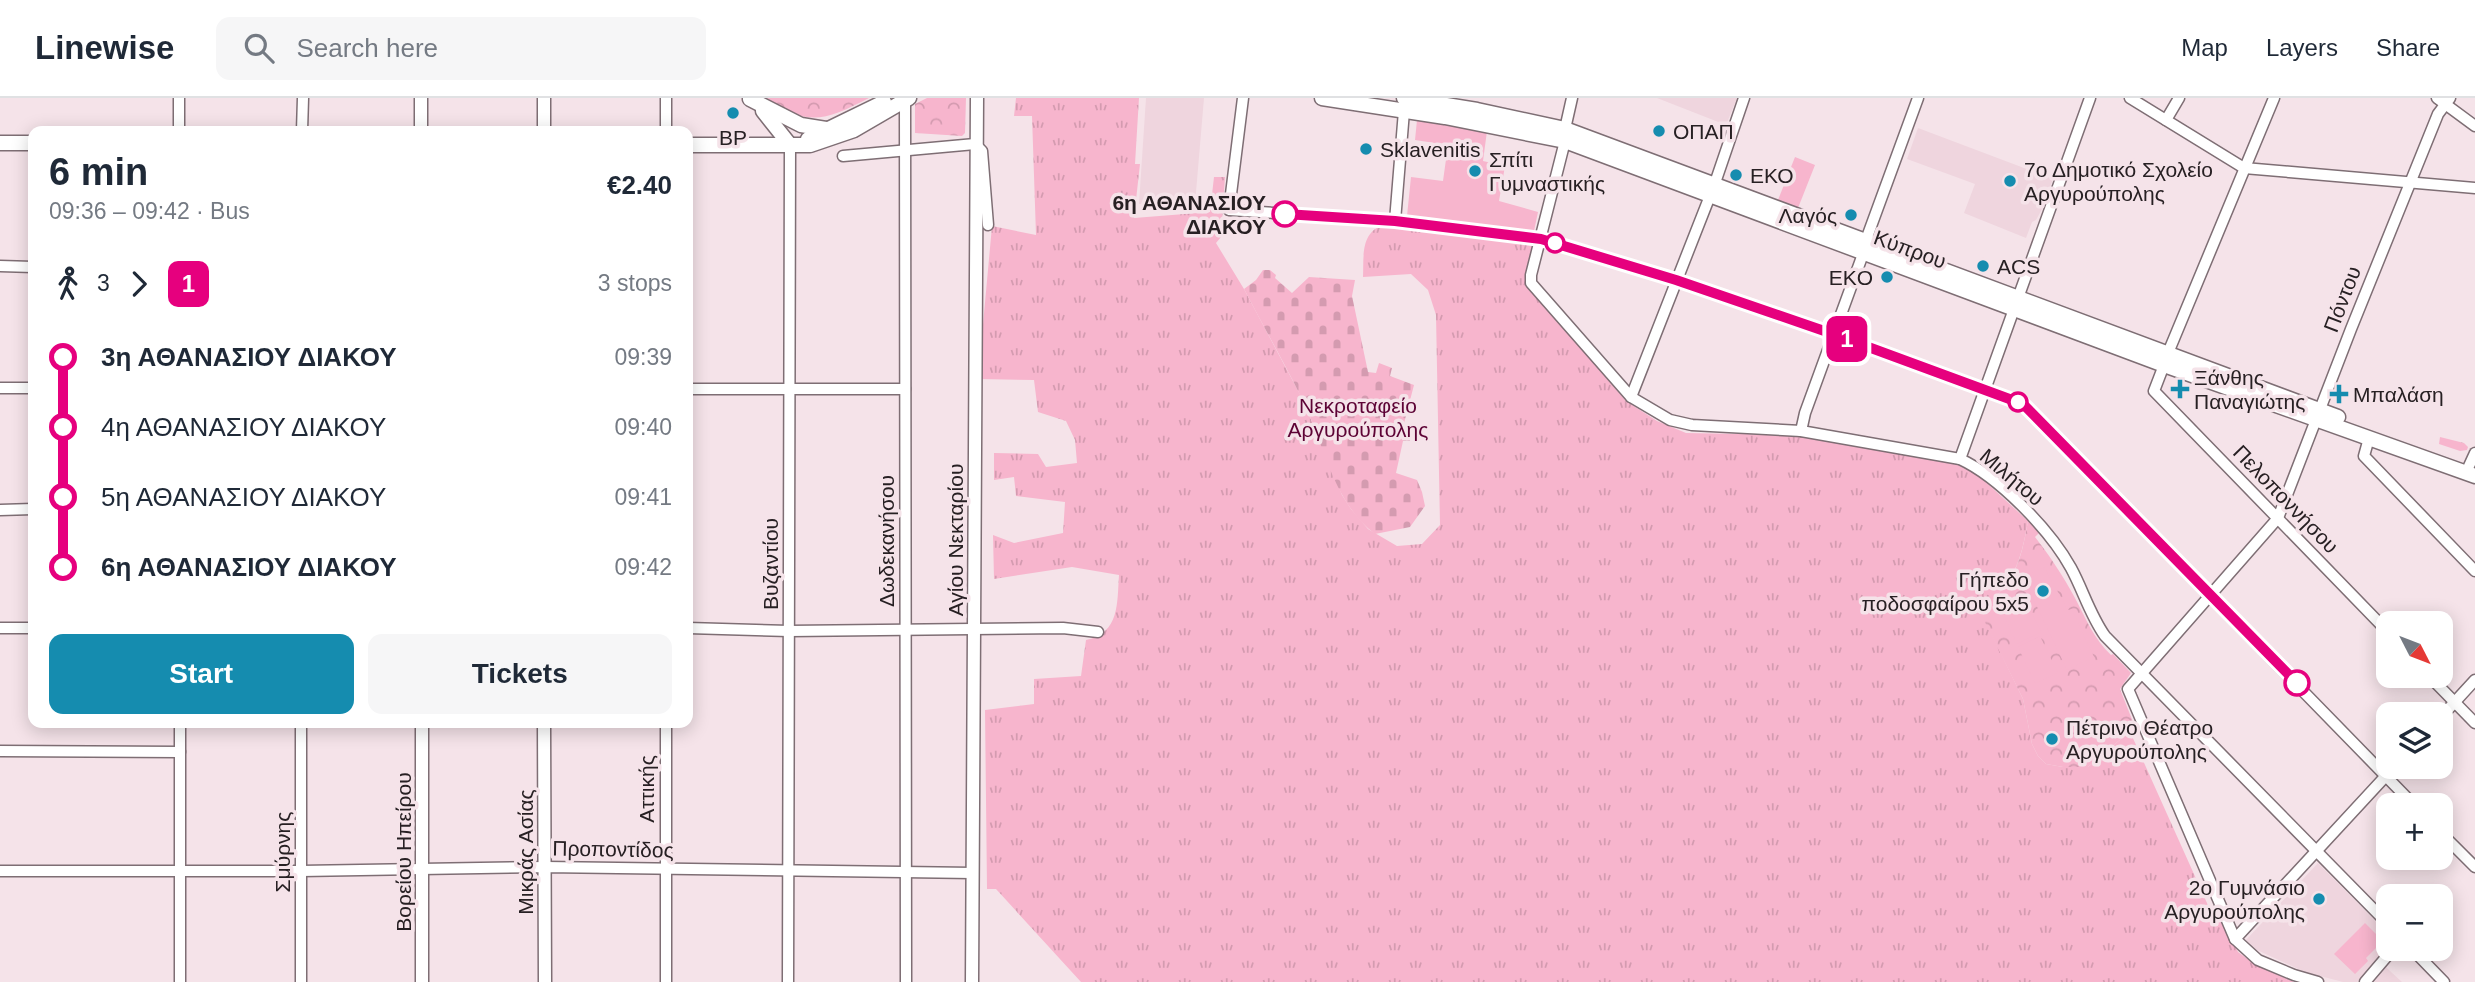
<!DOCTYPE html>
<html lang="en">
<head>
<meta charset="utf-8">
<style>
  :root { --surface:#fff; --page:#f6f6f7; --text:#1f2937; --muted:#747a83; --line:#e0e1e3; --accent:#158caf }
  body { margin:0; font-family:Helvetica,sans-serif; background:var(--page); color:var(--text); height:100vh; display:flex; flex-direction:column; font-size:26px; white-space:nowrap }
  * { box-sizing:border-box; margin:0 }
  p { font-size:23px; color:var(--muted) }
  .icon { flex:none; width:38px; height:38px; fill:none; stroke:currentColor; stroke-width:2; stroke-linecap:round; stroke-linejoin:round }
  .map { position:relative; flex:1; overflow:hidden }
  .details { position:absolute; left:28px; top:28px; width:665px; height:602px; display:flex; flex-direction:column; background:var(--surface); border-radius:14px; box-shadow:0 4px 18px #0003 }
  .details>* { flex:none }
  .badge { padding:0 14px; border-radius:10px; font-size:24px; line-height:46px }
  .needle { width:46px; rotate:132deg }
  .buttons { position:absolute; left:2376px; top:513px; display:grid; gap:14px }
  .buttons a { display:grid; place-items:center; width:77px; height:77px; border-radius:14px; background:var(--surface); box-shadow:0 4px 18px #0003; font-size:35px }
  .map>.badge { position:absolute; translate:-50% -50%; box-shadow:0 0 0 4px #fff }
  .legs { display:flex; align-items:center; gap:10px; height:77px; padding:0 21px; font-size:23px }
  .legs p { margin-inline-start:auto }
  .overview { display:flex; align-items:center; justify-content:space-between; height:119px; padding:0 21px }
  h1 { font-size:38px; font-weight:800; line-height:52px }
  .action { display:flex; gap:14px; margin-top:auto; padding:14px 21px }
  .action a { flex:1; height:80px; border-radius:14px; background:var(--accent); color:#fff; font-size:28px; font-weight:800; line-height:80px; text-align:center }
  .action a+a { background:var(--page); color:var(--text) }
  ul { padding:0 21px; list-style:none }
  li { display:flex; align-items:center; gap:24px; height:70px; font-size:26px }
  li i { display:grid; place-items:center; width:10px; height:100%; margin:0 9px; background:currentColor }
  li i::after { content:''; width:18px; height:18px; margin:-9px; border:5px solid; border-radius:50%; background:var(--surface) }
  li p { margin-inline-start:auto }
  li:first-child i { background:linear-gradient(#0000 50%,currentColor 0) }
  li:last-child i { background:linear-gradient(currentColor 50%,#0000 0) }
  header { display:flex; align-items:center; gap:42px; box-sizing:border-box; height:98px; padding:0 35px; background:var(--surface); border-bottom:2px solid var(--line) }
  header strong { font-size:33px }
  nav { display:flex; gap:38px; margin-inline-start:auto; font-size:24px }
  .search { width:490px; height:63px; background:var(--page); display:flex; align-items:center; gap:18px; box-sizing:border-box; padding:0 24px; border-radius:14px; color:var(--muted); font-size:26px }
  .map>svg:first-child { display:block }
</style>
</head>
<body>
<header>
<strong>Linewise</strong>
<div class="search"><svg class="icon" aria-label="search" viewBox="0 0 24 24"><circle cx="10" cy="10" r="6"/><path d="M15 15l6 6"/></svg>Search here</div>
<nav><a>Map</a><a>Layers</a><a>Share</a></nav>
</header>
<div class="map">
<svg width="2475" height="884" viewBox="0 0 2475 884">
  <defs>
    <pattern id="grass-tufts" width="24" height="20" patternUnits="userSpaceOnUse" patternTransform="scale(1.75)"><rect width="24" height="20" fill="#f7b5cd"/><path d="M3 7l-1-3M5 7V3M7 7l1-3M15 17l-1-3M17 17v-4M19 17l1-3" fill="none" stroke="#d49bb0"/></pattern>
    <pattern id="cemetery-stones" width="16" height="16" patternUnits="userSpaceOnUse" patternTransform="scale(1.75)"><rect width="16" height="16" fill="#f7b5cd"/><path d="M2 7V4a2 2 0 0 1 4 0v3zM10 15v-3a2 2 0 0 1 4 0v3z" fill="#d49bb0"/></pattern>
    <pattern id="park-crowns" width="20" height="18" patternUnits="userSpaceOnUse" patternTransform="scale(1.75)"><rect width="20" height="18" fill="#f7b5cd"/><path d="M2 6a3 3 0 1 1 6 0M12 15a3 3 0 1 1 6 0" fill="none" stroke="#d49bb0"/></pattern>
  </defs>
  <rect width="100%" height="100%" fill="#f5e3e9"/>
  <g fill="#efd5de">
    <path d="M1146 0H1204L1195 106H1139Z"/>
    <path d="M1657 0H1737L1726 27Z"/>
    <path d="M1918 30 2053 81 2041 113 2036 122 2032 124 2026 140 1964 115 1975 86 1907 61Z"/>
    <path d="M2318 765 2389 837V850L2357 884H2343L2305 874 2257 852 2246 842Z"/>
    <path d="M2386 869 2390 873 2402 884H2374Z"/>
  </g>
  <g fill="url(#grass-tufts)">
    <path d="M1016 0H1139L1135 66H1140L1134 120 1210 114 1214 79H1225L1221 139 1216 145 1244 191 1303 302 1342 397 1351 411 1368 431 1397 448 1422 446 1440 427 1436 217 1428 192 1411 176 1363 179C1364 161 1360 136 1381 128L1533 145 1525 185 1626 303 1657 323 1686 335 1799 337 1955 365 1975 374 2028 423C2020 468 2014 482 1981 514L2023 601 2032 646 2038 658 2046 666 2063 669H2088L2135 629 2136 634 2132 638 2211 814 2216 812 2238 854 2252 864 2294 884H1081L996 791H987L985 612 1034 606V581L1081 578 1086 542C1120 535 1117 505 1119 477L1072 469 994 481 993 437 1014 445 1063 435 1065 404 1016 398 1014 379 994 382V355L1038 356 1046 369 1077 365 1075 342 1066 323 1038 314 1034 282 978 281 992 128 1036 137 1032 18H1014Z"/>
    <path d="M2440 339 2464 345 2468 349 2467 352 2460 353 2439 346Z"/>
  </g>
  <path fill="url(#cemetery-stones)" d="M1263 172H1270L1276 177 1275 180 1292 195 1309 179 1355 182 1352 198 1368 274 1376 275 1379 265 1392 270 1390 278 1414 287 1402 333 1411 337 1410 343H1403L1396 375 1417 382 1422 394 1425 408 1410 429 1375 436C1333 405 1324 345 1302 301 1284 264 1263 228 1244 191L1256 182Z"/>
  <g fill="url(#park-crowns)">
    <path d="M766 0H869C826 22 808 30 766 0Z"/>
    <path d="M927 0H966L965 35 962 38 915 35V6Z"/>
    <path d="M2028 423 2039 435 2035 439C2050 458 2063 478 2075 500 2086 521 2094 541 2111 557L2113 556 2131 575 2120 591 2135 629 2088 669H2063L2046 666 2038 658 2032 646 2023 601 1980 514C2015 482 2020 468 2028 423Z"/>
  </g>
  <g fill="#f7b5cd">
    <path d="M1417 22 1487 33 1483 63 1505 68 1499 103 1538 114 1534 133 1407 118 1411 79 1443 83 1448 47 1415 42Z"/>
    <path d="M1795 59 1815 67 1798 110 1778 102Z"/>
    <path d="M2044 469 2068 512 2072 511 2094 559 2067 572 2023 479Z"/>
    <path d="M2023 498 2041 534 2017 546 2000 509Z"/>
    <path d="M2040 538 2058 575 2035 585 2018 549Z"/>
    <path d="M2365 825 2383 843 2366 860 2368 863 2355 876 2334 856Z"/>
  </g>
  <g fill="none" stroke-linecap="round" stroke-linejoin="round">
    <g stroke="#7e6e74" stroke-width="13">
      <g id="minor">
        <path d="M179 0V33"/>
        <path d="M666 0V33"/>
        <path d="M1243 0 1229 112 1395 123 1541 141 1676 182 1833 236 2023 306 2414 707"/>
        <path d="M2130 0 2244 70 2475 90"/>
        <path d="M2437 0 2475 28"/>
        <path d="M905 2 906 884"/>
        <path d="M2166 22 2179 0"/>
        <path d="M1565 31 1572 0"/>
        <path d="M302 33 303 0"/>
        <path d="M1565 43 1531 177V185L1631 299 1670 322 1692 327 1801 333 1960 361C1999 379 2050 432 2071 470 2083 492 2090 517 2105 538L2389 827"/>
        <path d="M843 58 975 46 982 53 988 127"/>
        <path d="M1395 123 1404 13"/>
        <path d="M1866 142 1918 0"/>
        <path d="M0 168 33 169"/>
        <path d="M2168 255 2274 0"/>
        <path d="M2164 267 2154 293 2389 535"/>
        <path d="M0 290H33"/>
        <path d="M688 291H905"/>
        <path d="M1631 299 1715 85 1744 0"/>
        <path d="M1801 333 1805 315 1863 156"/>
        <path d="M2369 340 2364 358 2475 473"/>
        <path d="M1960 361 2090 0"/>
        <path d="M2469 368 2475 355"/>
        <path d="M0 412 33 411"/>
        <path d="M0 530H33"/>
        <path d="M688 530 789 533 1063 530 1098 534"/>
        <path d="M2429 578 2475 625"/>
        <path d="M2441 619 2475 582"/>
        <path d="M666 625V884"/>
        <path d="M0 653 180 654"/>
        <path d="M2441 735 2475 769"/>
        <path d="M0 773H301L545 769 973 775"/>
        <path d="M2235 841 2395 668"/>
        <path d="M2411 850 2444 884"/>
        <path d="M180 884V625"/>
        <path d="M301 884V625"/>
        <path d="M788 884 790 47"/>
        <path d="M2318 884 2294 877 2258 862 2235 841 2128 591 2278 420 2351 231 2438 16 2450 0"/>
        <path d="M2365 884 2394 850"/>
      </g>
    </g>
    <g stroke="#7e6e74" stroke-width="15">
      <g id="tertiary">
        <path d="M421 0V33"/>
        <path d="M544 33V0"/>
        <path d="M422 625V884"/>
        <path d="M544 625 545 884"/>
        <path d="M972 884 977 0"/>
      </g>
    </g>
    <g stroke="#7e6e74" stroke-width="17">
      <g id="secondary">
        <path d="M1322 0 1445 19 1565 43 2164 267 2475 378"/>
        <path d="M1404 0 1477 12 1565 31 2338 319"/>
        <path d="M750 1 801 27 826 31"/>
        <path d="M763 13 790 47"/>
        <path d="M808 41 884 4"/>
        <path d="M0 45H33"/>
        <path d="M688 47H810L854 32 909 0"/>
      </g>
    </g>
    <use href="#minor" stroke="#fff" stroke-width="10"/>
    <use href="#tertiary" stroke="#fff" stroke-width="12"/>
    <use href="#secondary" stroke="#fff" stroke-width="14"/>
  </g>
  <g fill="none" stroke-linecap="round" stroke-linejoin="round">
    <g stroke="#fff" stroke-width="16">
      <path id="line-1" d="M1285 116 1395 123 1541 141 1676 182 1833 236 2023 306 2297 585"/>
    </g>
    <use href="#line-1" stroke="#e6007e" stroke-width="10"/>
  </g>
  <g fill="#158caf" stroke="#f5e3e9" stroke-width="2.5">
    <circle cx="733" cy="15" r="7"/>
    <circle cx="1659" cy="33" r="7"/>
    <circle cx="1366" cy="51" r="7"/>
    <circle cx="1475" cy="73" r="7"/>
    <circle cx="1736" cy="77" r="7"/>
    <circle cx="2010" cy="83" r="7"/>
    <circle cx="1851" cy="117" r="7"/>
    <circle cx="1983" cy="168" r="7"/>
    <circle cx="1887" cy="179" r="7"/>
    <path d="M2176.5 280.5h7v7h7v7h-7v7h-7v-7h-7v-7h7z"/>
    <path d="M2335.5 285.5h7v7h7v7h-7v7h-7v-7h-7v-7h7z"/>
    <circle cx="2043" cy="493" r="7"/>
    <circle cx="2052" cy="641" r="7"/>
    <circle cx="2319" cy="801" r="7"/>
  </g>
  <g fill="#fff" stroke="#e6007e" stroke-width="3.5">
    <circle cx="1285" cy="116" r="12"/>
    <circle cx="1555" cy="145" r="9"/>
    <circle cx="2018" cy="304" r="9"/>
    <circle cx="2297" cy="585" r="12"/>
  </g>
  <g text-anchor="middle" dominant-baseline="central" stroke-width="7" stroke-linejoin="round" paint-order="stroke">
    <g font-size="21" fill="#272023" stroke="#f5e3e9" text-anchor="start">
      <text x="1673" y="33">ΟΠΑΠ</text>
      <text x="733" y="39" text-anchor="middle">BP</text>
      <text x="1380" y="51">Sklavenitis</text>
      <text x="1489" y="61">Σπίτι<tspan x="1489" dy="24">Γυμναστικής</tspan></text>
      <text x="2024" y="71">7ο Δημοτικό Σχολείο<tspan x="2024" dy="24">Αργυρούπολης</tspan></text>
      <text x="1750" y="77">ΕΚΟ</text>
      <text x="1837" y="117" text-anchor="end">Λαγός</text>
      <text x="1997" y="168">ACS</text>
      <text x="1873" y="179" text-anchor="end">EKO</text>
      <text x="2194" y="279">Ξάνθης<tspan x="2194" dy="24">Παναγιώτης</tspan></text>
      <text x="2353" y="296">Μπαλάση</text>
      <text x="2029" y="481" text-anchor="end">Γήπεδο<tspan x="2029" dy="24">ποδοσφαίρου 5x5</tspan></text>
      <text x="2066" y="629">Πέτρινο Θέατρο<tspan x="2066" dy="24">Αργυρούπολης</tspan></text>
      <text x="2305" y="789" text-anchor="end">2ο Γυμνάσιο<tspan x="2305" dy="24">Αργυρούπολης</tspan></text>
    </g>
    <g font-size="21" font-weight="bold" fill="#272023" stroke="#f5e3e9" text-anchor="end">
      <text x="1266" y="104">6η ΑΘΑΝΑΣΙΟΥ<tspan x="1266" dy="24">ΔΙΑΚΟΥ</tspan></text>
    </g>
    <g font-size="21" fill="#272023" stroke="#f5e3e9">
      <text transform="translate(1910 151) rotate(20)">Κύπρου</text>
      <text transform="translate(2342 201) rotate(-69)">Πόντου</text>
      <text transform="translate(2012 379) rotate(40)">Μιλήτου</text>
      <text transform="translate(2286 401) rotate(46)">Πελοποννήσου</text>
      <text transform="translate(955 442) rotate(-90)">Αγίου Νεκταρίου</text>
      <text transform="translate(886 443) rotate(-90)">Δωδεκανήσου</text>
      <text transform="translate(770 466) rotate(-90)">Βυζαντίου</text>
      <text transform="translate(646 691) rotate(-90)">Αττικής</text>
      <text transform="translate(613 751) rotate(1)">Προποντίδος</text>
      <text transform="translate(282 754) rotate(-90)">Σμύρνης</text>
      <text transform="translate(403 754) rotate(-90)">Βορείου Ηπείρου</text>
      <text transform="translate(525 754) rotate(-90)">Μικράς Ασίας</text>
    </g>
    <g font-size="21" fill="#5d0335" stroke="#f5e3e9">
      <text x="1358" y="307">Νεκροταφείο<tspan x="1358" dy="24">Αργυρούπολης</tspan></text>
    </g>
  </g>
</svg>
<div class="buttons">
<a><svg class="needle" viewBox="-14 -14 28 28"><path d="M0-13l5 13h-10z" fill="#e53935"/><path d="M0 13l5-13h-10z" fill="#747a83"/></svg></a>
<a><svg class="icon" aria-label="layers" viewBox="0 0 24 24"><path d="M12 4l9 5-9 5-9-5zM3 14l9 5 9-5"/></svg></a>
<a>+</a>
<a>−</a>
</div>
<b class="badge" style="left:1847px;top:241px;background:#e6007e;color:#fff">1</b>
<section class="details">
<div class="overview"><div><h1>6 min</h1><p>09:36 – 09:42 · Bus</p></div><b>€2.40</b></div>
<div class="legs"><svg class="icon" aria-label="walk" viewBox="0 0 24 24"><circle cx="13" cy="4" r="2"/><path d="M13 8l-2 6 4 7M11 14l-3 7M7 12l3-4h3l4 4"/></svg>3<svg class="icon" aria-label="forward" viewBox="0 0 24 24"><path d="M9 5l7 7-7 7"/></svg><b class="badge" style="background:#e6007e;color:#fff">1</b><p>3 stops</p></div>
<ul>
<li><i style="color:#e6007e"></i><b>3η ΑΘΑΝΑΣΙΟΥ ΔΙΑΚΟΥ</b><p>09:39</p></li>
<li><i style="color:#e6007e"></i><span>4η ΑΘΑΝΑΣΙΟΥ ΔΙΑΚΟΥ</span><p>09:40</p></li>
<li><i style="color:#e6007e"></i><span>5η ΑΘΑΝΑΣΙΟΥ ΔΙΑΚΟΥ</span><p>09:41</p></li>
<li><i style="color:#e6007e"></i><b>6η ΑΘΑΝΑΣΙΟΥ ΔΙΑΚΟΥ</b><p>09:42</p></li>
</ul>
<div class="action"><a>Start</a><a>Tickets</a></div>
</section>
</div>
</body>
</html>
